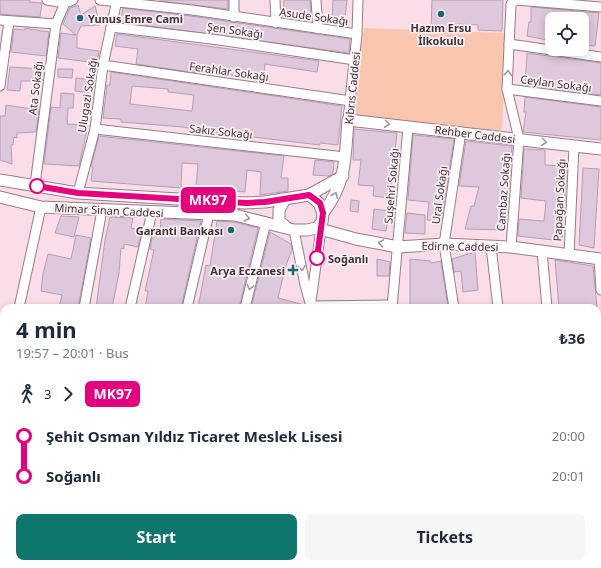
<!DOCTYPE html>
<html lang="en">
<head>
<meta charset="utf-8">
<style>
  :root { --surface:#fff; --page:#f6f6f7; --text:#1f2937; --muted:#747a83; --accent:#0f766e }
  body { margin:0; font-family:"Noto Sans",sans-serif; background:var(--page); color:var(--text); height:100vh; display:flex; flex-direction:column; font-size:15px; white-space:nowrap }
  * { box-sizing:border-box; margin:0 }
  p { font-size:13px; color:var(--muted) }
  .icon { flex:none; width:22px; height:22px; fill:none; stroke:currentColor; stroke-width:2; stroke-linecap:round; stroke-linejoin:round }
  .map { position:relative; flex:1; overflow:hidden }
  .panel { position:absolute; left:0px; top:304px; width:601px; height:264px; display:flex; flex-direction:column; background:var(--surface); border-radius:12px 12px 0 0; box-shadow:0 2px 10px #0003 }
  .panel>* { flex:none }
  .badge { padding:0 8px; border-radius:6px; font-size:14px; line-height:26px }
  .tools { position:absolute; left:545px; top:12px; display:grid; gap:8px }
  .tools a { display:grid; place-items:center; width:44px; height:44px; border-radius:8px; background:var(--surface); box-shadow:0 2px 10px #0003; font-size:20px }
  .map>.badge { position:absolute; translate:-50% -50%; box-shadow:0 0 0 2px #fff }
  .legs { display:flex; align-items:center; gap:6px; height:44px; padding:0 16px; font-size:13px }
  .legs p { margin-inline-start:auto }
  .summary { display:flex; align-items:center; justify-content:space-between; height:68px; padding:0 16px }
  h1 { font-size:22px; font-weight:700; line-height:30px }
  .action { display:flex; gap:8px; margin-top:auto; padding:8px 16px }
  .action a { flex:1; height:46px; border-radius:8px; background:var(--accent); color:#fff; font-size:16px; font-weight:700; line-height:46px; text-align:center }
  .action a+a { background:var(--page); color:var(--text) }
  ul { padding:0 16px; list-style:none }
  li { display:flex; align-items:center; gap:14px; height:40px; font-size:15px }
  li i { display:grid; place-items:center; width:6px; height:100%; margin:0 5px; background:currentColor }
  li i::after { content:''; width:10px; height:10px; margin:-5px; border:3px solid; border-radius:50%; background:var(--surface) }
  li p { margin-inline-start:auto }
  li:first-child i { background:linear-gradient(#0000 50%,currentColor 0) }
  li:last-child i { background:linear-gradient(currentColor 50%,#0000 0) }
  .map>svg:first-child { display:block }
</style>
</head>
<body>
<div class="map">
<svg width="601" height="568" viewBox="0 0 601 568">
  <rect width="100%" height="100%" fill="#fbdde9"/>
  <path fill="#f8c6ae" d="M364 28 506 33 502 133 353 117Z"/>
  <g fill="#ddc8dc" stroke="#b39fb3" fill-rule="evenodd">
    <path d="M0 0H30L29 2 42 3 40 17 0 14Z"/>
    <path d="M160 0H228V9L160 1Z"/>
    <path d="M284 0H310L311 21 283 17Z"/>
    <path d="M333 0H347L344 26 332 24Z"/>
    <path d="M432 0H503L502 31 478 30V25L457 24 456 30 431 29Z"/>
    <path d="M78 5 81 15 95 6 100 25 81 26 77 35V48L99 51 97 63 58 58 61 33 76 35 63 24 70 8Z"/>
    <path d="M531 7 599 13 595 46 582 45V19L552 17V41L527 36 529 22H531Z"/>
    <path d="M123 8 191 16 350 39 349 53 120 22Z"/>
    <path d="M25 28 49 32 46 56 11 52 14 29 25 30Z"/>
    <path d="M117 34 319 61 317 72 265 64 264 79 198 71 197 73 136 64 138 49 115 46Z"/>
    <path d="M527 53 601 63V95L525 85Z"/>
    <path d="M10 67 43 69 42 81H21L20 91 7 90Z"/>
    <path d="M58 69H73L72 78 58 77Z"/>
    <path d="M111 72 342 106 338 145 320 143V145L202 131 183 127 121 122V119L103 118 107 85H110ZM132 86 168 89V92L194 95 192 111 130 104Z"/>
    <path d="M76 78 95 80 93 93 75 91Z"/>
    <path d="M61 93 74 94 73 108H68L67 124 88 125 79 166 44 164 51 107 60 108Z"/>
    <path d="M525 97 601 107V140L523 132 526 112H524Z"/>
    <path d="M6 105 39 110 36 132 17 133V138L14 137 13 145H11L12 164 0 160V116H5Z"/>
    <path d="M354 129 397 133 390 198 373 196 374 186 358 185 361 160H353Z"/>
    <path d="M413 135 454 139 441 222 427 220 429 202 408 200Z"/>
    <path d="M99 136 284 156 281 178H288V191L260 195 261 172 247 170 245 192 196 187 198 164 182 163 181 188 91 181 93 167 91 166Z"/>
    <path d="M466 141 512 146 506 230 465 229 471 206H474L479 187 459 186Z"/>
    <path d="M524 149 545 150V165L567 166 562 241 518 236 519 219 544 221 546 201 521 198Z"/>
    <path d="M315 160 334 162 333 173 329 176 313 175Z"/>
    <path d="M583 168 599 169 594 248 579 245Z"/>
    <path d="M351 200 359 201 358 212 350 211Z"/>
    <path d="M374 209 389 211 386 231 372 229Z"/>
    <path d="M407 213 425 215V234L405 233Z"/>
    <path d="M61 216 79 217 74 237 55 233Z"/>
    <path d="M110 217 133 218 131 228 142 230 138 247 124 244V249L121 248 119 273 112 308H96L105 240Z"/>
    <path d="M161 219 201 221 181 308H145L148 291H145L154 250 150 249 153 233 160 234Z"/>
    <path d="M217 221 234 222 258 228 239 308H198L206 265 210 266Z"/>
    <path d="M270 232 291 244 292 250 285 268 278 298 304 305V308H251Z"/>
    <path d="M76 235 91 238 78 308H59L62 295 41 291 43 274 48 254 71 259Z"/>
    <path d="M475 252 478 290 463 292 461 271 454 272 452 259Z"/>
    <path d="M377 259 390 262 389 276H377Z"/>
    <path d="M410 259 430 261 431 263 441 261 448 308H410Z"/>
    <path d="M555 260 593 266 597 307 559 308Z"/>
  </g>
  <g fill="none" stroke-linecap="round" stroke-linejoin="round">
    <g stroke="#977c87" stroke-width="11">
      <g id="minor">
        <path d="M47 0 65 3"/>
        <path d="M100 0 192 10 357 34"/>
        <path d="M234 0V17"/>
        <path d="M275 0 276 23"/>
        <path d="M316 0 318 29"/>
        <path d="M0 20 56 24"/>
        <path d="M111 27 219 40 355 60"/>
        <path d="M509 44 601 57"/>
        <path d="M103 65 351 101"/>
        <path d="M0 86 9 21"/>
        <path d="M507 89 601 101"/>
        <path d="M348 120 357 34 358 0"/>
        <path d="M95 129 345 157"/>
        <path d="M35 185 56 24 65 3 73 0"/>
        <path d="M78 193 95 129 103 65 117 0"/>
        <path d="M294 230 305 285 310 303"/>
        <path d="M491 246 498 308"/>
        <path d="M511 247 519 139 507 89 511 4 516 0 601 7"/>
        <path d="M542 251 547 308"/>
        <path d="M569 255 574 146"/>
        <path d="M599 259 601 290"/>
        <path d="M311 306 392 305"/>
        <path d="M19 308 41 207"/>
        <path d="M84 308 102 210"/>
        <path d="M130 308 152 212"/>
        <path d="M187 308 209 214"/>
        <path d="M245 308 266 222"/>
        <path d="M310 308 322 222"/>
        <path d="M392 308 408 127"/>
        <path d="M454 308 444 244 461 132"/>
        <path d="M597 330 601 326"/>
        <path d="M597 341H601"/>
        <path d="M597 394H601"/>
        <path d="M0 401 4 382"/>
        <path d="M597 425 601 429"/>
        <path d="M597 485 601 487"/>
        <path d="M0 508 4 500"/>
        <path d="M597 536 601 538"/>
        <path d="M121 564 127 568"/>
        <path d="M397 564 412 568"/>
        <path d="M566 564 573 568"/>
        <path d="M21 568 23 564"/>
        <path d="M134 568 136 564"/>
        <path d="M185 568 186 564"/>
        <path d="M241 568 243 564"/>
        <path d="M291 568 293 564"/>
        <path d="M423 568 424 564"/>
        <path d="M490 568 492 564"/>
      </g>
    </g>
    <g stroke="#977c87" stroke-width="13">
      <g id="major">
        <path d="M0 180 78 193 245 203 265 202 309 195 319 203 323 213 322 222 317 228 307 230H294L235 215 41 207 0 197"/>
        <path d="M309 195 343 176"/>
        <path d="M323 213C347 182 345 157 348 120L601 149"/>
        <path d="M285 226 279 221V210L285 199"/>
        <path d="M320 229 356 239 398 247 444 244 511 247 601 259"/>
      </g>
    </g>
    <use href="#minor" stroke="#fff" stroke-width="9"/>
    <use href="#major" stroke="#fff" stroke-width="11"/>
  </g>
  <defs><path id="oneway-chevron" d="M-2-3.5L2.5 0L-2 3.5" fill="none" stroke-width="1.6" stroke-linecap="round" stroke-linejoin="round"/></defs>
  <g stroke="#9e999b">
    <use href="#oneway-chevron" transform="translate(508 73) rotate(-87)"/>
    <use href="#oneway-chevron" transform="translate(387 124) rotate(7)"/>
    <use href="#oneway-chevron" transform="translate(544 142) rotate(7)"/>
    <use href="#oneway-chevron" transform="translate(335 195) rotate(-67)"/>
    <use href="#oneway-chevron" transform="translate(247 218) rotate(11)"/>
    <use href="#oneway-chevron" transform="translate(381 243) rotate(-170)"/>
    <use href="#oneway-chevron" transform="translate(302 268) rotate(81)"/>
    <use href="#oneway-chevron" transform="translate(250 287) rotate(104)"/>
  </g>
  <g fill="none" stroke-linecap="round" stroke-linejoin="round">
    <g stroke="#fff" stroke-width="9">
      <path id="line-1" d="M37 186 78 193 246 203 265 202 309 195 320 203 323 213 317 258"/>
    </g>
    <use href="#line-1" stroke="#e6007e" stroke-width="6"/>
  </g>
  <g fill="#1f6375" stroke="#fdf0f5" stroke-width="1.5">
    <circle cx="441" cy="14" r="4"/>
    <circle cx="80" cy="18" r="4"/>
    <circle cx="231" cy="230" r="4"/>
    <path d="M291 264h4v4h4v4h-4v4h-4v-4h-4v-4h4z"/>
  </g>
  <g fill="#fff" stroke="#e6007e" stroke-width="2">
    <circle cx="37" cy="186" r="7"/>
    <circle cx="317" cy="258" r="7"/>
  </g>
  <g text-anchor="middle" dominant-baseline="central" stroke-width="3.5" stroke-linejoin="round" paint-order="stroke">
    <g font-size="11" fill="#3e3337" stroke="#fdf0f5">
      <text transform="translate(314 16) rotate(8)">Asude Sokağı</text>
      <text transform="translate(235 30) rotate(8)">Şen Sokağı</text>
      <text transform="translate(229 71) rotate(8)">Ferahlar Sokağı</text>
      <text transform="translate(556 83) rotate(7)">Ceylan Sokağı</text>
      <text transform="translate(35 88) rotate(-83)">Ata Sokağı</text>
      <text transform="translate(352 88) rotate(-84)">Kıbrıs Caddesi</text>
      <text transform="translate(87 95) rotate(-81)">Ulugazi Sokağı</text>
      <text transform="translate(221 131) rotate(6)">Sakız Sokağı</text>
      <text transform="translate(475 134) rotate(7)">Rehber Caddesi</text>
      <text transform="translate(391 186) rotate(-85)">Suşehri Sokağı</text>
      <text transform="translate(503 192) rotate(-86)">Cambaz Sokağı</text>
      <text transform="translate(439 195) rotate(-82)">Ural Sokağı</text>
      <text transform="translate(559 200) rotate(-87)">Papağan Sokağı</text>
      <text transform="translate(109 210) rotate(3)">Mimar Sinan Caddesi</text>
      <text transform="translate(460 246) rotate(1)">Edirne Caddesi</text>
    </g>
    <g font-size="11" font-weight="bold" fill="#3e3337" stroke="#fdf0f5" text-anchor="end">
      <text x="88" y="18" text-anchor="start">Yunus Emre Cami</text>
      <text x="441" y="27" text-anchor="middle">Hazım Ersu<tspan x="441" dy="13">İlkokulu</tspan></text>
      <text x="223" y="230">Garanti Bankası</text>
      <text x="285" y="270">Arya Eczanesi</text>
    </g>
    <g font-size="11" font-weight="bold" fill="#3e3337" stroke="#fdf0f5" text-anchor="start">
      <text x="328" y="258">Soğanlı</text>
    </g>
  </g>
</svg>
<div class="tools">
<a><svg class="icon" aria-label="locate" viewBox="0 0 24 24"><circle cx="12" cy="12" r="6"/><path d="M12 2v4M12 18v4M2 12h4M18 12h4"/></svg></a>
</div>
<b class="badge" style="left:208px;top:200px;background:#e6007e;color:#fff">MK97</b>
<section class="panel">
<div class="summary"><div><h1>4 min</h1><p>19:57 – 20:01 · Bus</p></div><b>₺36</b></div>
<div class="legs"><svg class="icon" aria-label="walk" viewBox="0 0 24 24"><circle cx="13" cy="4" r="2"/><path d="M13 8l-2 6 4 7M11 14l-3 7M7 12l3-4h3l4 4"/></svg>3<svg class="icon" aria-label="forward" viewBox="0 0 24 24"><path d="M9 5l7 7-7 7"/></svg><b class="badge" style="background:#e6007e;color:#fff">MK97</b></div>
<ul>
<li><i style="color:#e6007e"></i><b>Şehit Osman Yıldız Ticaret Meslek Lisesi</b><p>20:00</p></li>
<li><i style="color:#e6007e"></i><b>Soğanlı</b><p>20:01</p></li>
</ul>
<div class="action"><a>Start</a><a>Tickets</a></div>
</section>
</div>
</body>
</html>
